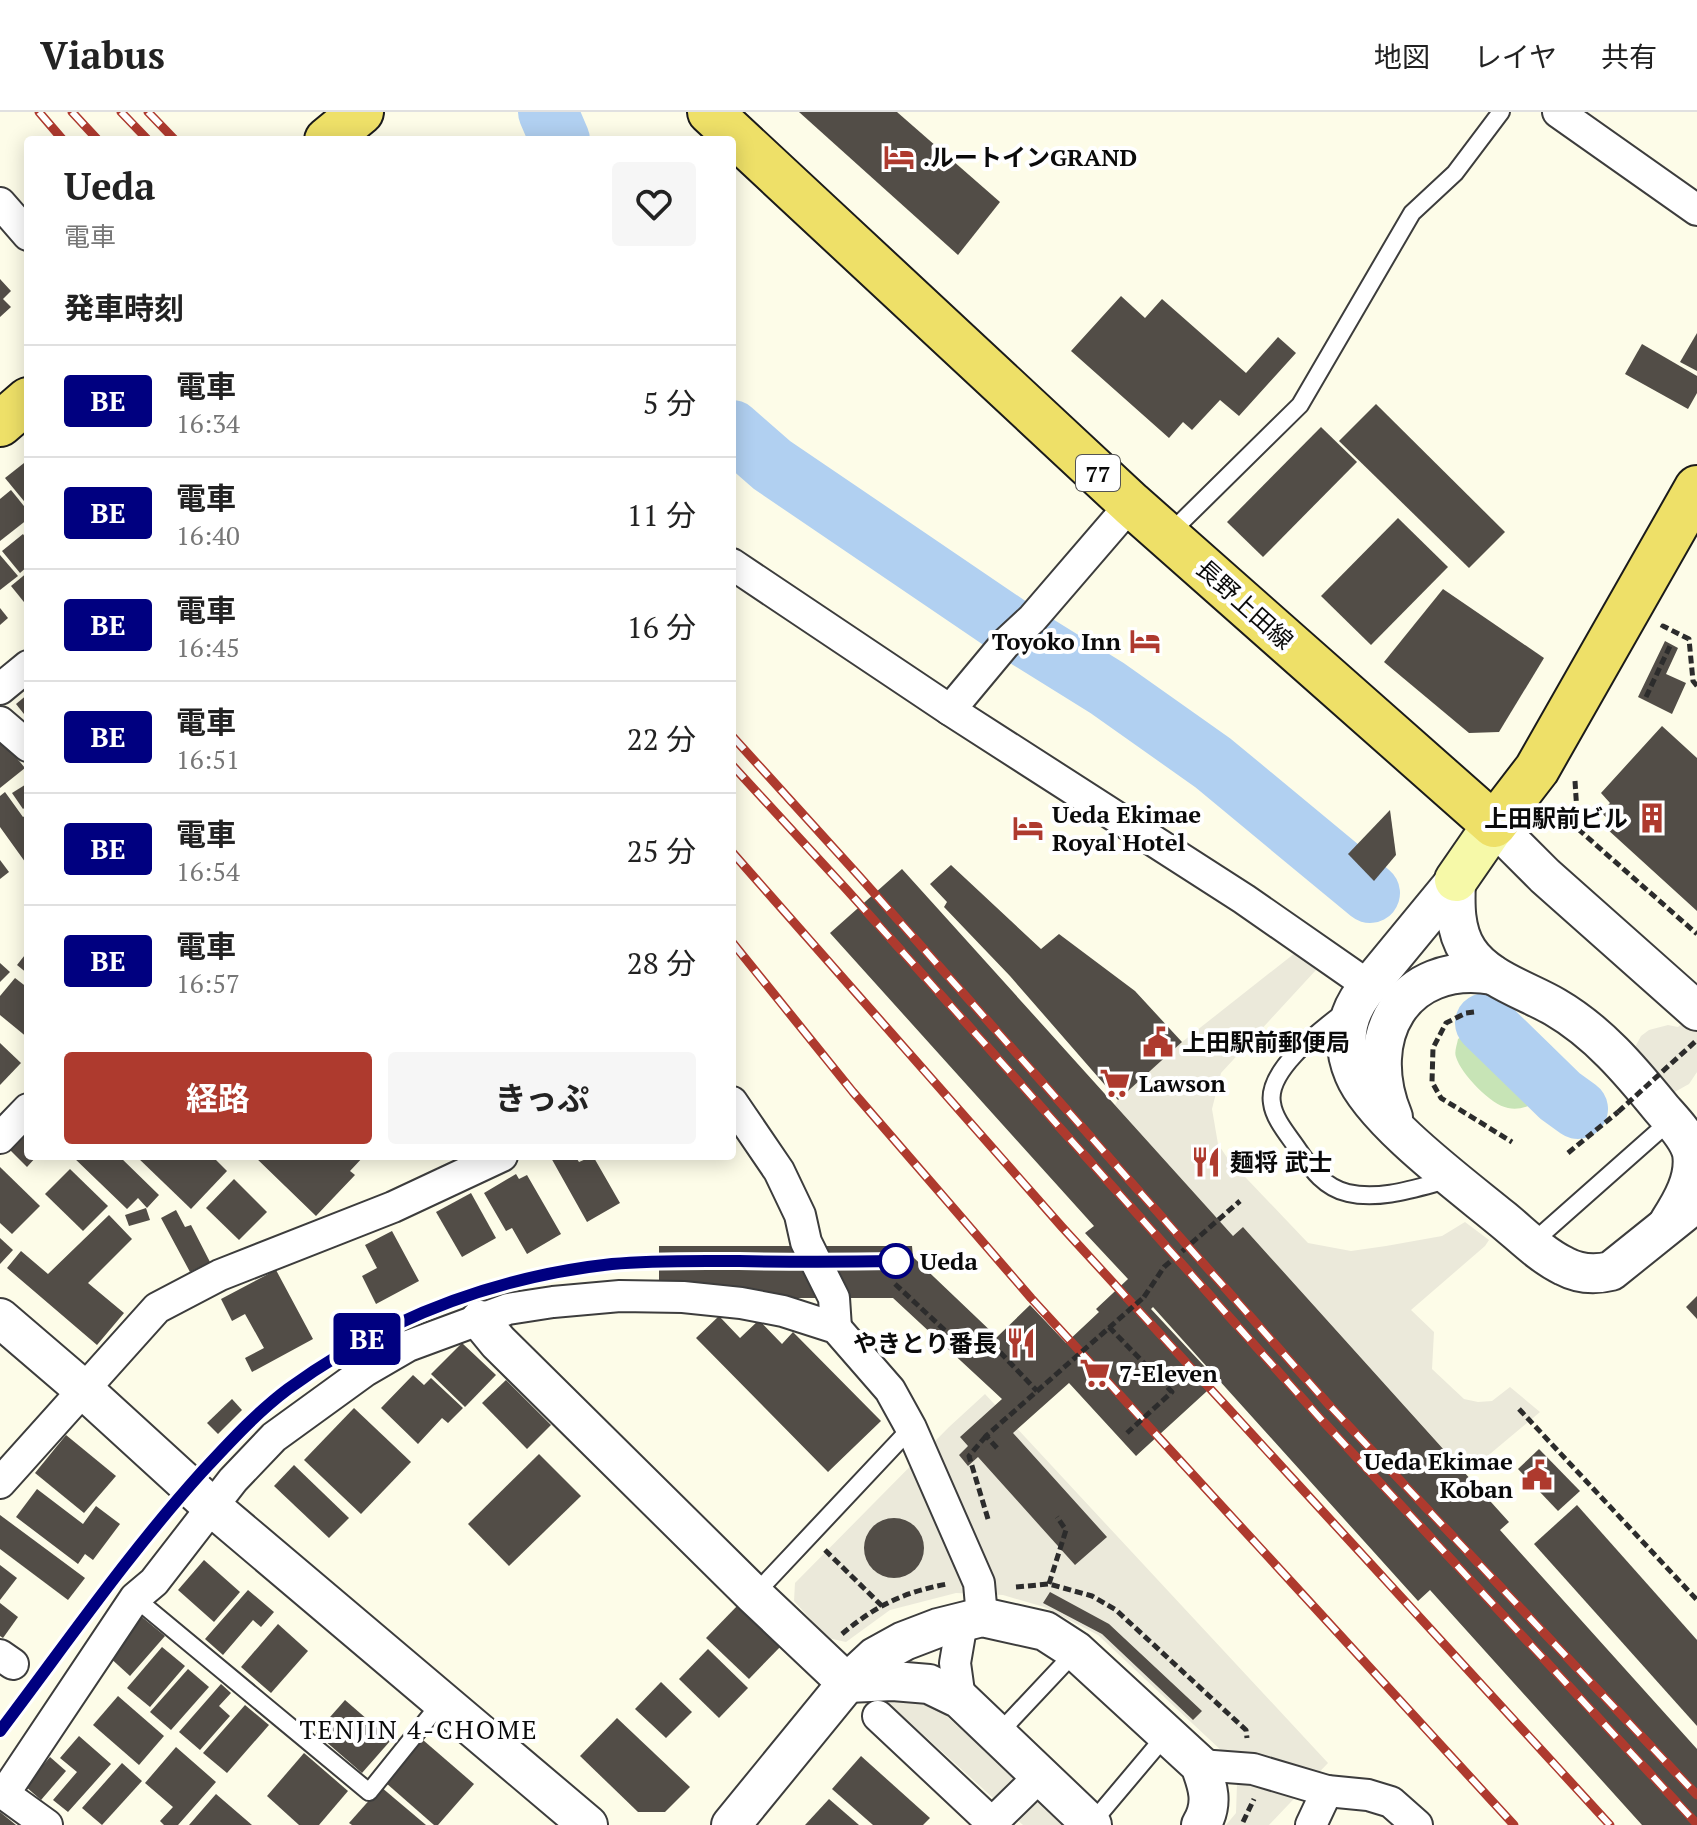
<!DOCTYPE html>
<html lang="ja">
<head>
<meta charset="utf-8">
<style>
  :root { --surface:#fff; --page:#f6f6f6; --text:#222; --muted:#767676; --line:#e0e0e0; --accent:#ae3a2e }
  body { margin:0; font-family:"PT Serif","Noto Sans JP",serif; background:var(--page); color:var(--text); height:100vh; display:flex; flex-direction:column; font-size:30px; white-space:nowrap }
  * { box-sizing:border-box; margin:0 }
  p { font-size:26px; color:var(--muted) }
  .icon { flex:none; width:44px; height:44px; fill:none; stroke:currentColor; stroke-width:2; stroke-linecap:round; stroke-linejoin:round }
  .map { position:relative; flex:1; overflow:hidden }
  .details { position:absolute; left:24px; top:24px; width:712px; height:1024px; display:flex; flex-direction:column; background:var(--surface); border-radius:8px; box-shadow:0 4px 20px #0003 }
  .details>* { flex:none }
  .badge { padding:0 16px; border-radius:6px; font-size:28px; line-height:52px }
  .map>.badge { position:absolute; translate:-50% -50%; box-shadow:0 0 0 4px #fff }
  h2 { padding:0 40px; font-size:30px; line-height:72px }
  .round { display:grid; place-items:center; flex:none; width:84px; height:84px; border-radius:8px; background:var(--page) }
  .headline { display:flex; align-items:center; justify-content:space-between; height:136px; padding:0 40px }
  h1 { font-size:38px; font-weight:700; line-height:60px }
  .primary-button { display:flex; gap:16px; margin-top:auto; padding:16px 40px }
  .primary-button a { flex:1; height:92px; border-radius:8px; background:var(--accent); color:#fff; font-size:32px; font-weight:700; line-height:92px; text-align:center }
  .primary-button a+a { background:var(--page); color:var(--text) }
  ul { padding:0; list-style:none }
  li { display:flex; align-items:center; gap:24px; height:112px; padding:0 40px; border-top:2px solid var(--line) }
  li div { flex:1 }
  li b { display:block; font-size:30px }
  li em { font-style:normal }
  li .badge { min-width:88px; font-weight:700; text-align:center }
  header { display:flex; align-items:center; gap:48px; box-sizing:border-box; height:112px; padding:0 40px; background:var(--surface); border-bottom:2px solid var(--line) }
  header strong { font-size:38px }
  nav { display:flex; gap:44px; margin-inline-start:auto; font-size:28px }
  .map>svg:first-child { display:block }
</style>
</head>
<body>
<header>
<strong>Viabus</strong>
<nav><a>地図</a><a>レイヤ</a><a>共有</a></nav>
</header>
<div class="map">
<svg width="1697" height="1713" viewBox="0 0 1697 1713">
  <rect width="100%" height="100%" fill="#fdfce8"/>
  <path fill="#c7e4b6" d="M1499 907C1518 907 1548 927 1558 942 1564 949 1566 957 1567 966 1554 979 1530 1001 1508 996 1491 993 1461 962 1456 945 1454 940 1457 933 1458 927L1477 913Z"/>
  <g fill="#ebe9da">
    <path d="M1295 841 1316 858 1221 961 1212 997 1218 1032 1228 1047 1308 1131 1351 1139 1386 1134 1442 1124 1465 1110 1489 1128 1485 1134 1411 1198 1434 1220 1432 1257 1464 1287 1478 1290 1492 1289 1510 1275 1540 1300 1466 1362 1243 1115 1233 1124 1115 993 1118 988 1182 930Z"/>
    <path d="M1697 898V960L1689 972 1671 982 1632 941 1641 924 1649 918 1668 913 1678 915Z"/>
    <path d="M985 1282 1328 1651 1269 1713H1226L1236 1701 1237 1672 1224 1641 1098 1523 1044 1495 1003 1483 956 1481 890 1498 846 1530 828 1526 794 1489 795 1471 949 1315Z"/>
    <path d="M904 1586 924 1590 942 1600 1067 1713H1023L885 1588Z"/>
  </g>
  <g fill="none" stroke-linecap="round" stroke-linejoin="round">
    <g stroke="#b1d0f1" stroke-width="60">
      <path d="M548 0 560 28"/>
      <path d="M732 318 772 353 1028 527 1107 576 1213 651 1370 781"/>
      <path d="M1485 911 1560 984 1578 997"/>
    </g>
  </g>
  <g fill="#524d47">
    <path d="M799 0H897L1000 90 958 143Z"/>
    <path d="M0 167 11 179 3 187 11 195 0 205Z"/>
    <path d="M1121 184 1145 206 1162 187 1246 261 1278 225 1296 241 1239 304 1220 288 1192 318 1183 310 1169 326 1071 239Z"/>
    <path d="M1697 221V259L1680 250Z"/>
    <path d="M1642 232 1697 264V281L1688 297 1625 262Z"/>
    <path d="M1376 292 1505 420 1469 456 1339 329Z"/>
    <path d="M1321 315 1357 350 1263 445 1227 410Z"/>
    <path d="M24 351 28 356V394L5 366Z"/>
    <path d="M11 378 28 399V407L0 429V387Z"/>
    <path d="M1398 406 1448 455 1371 533 1321 484Z"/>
    <path d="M23 422 28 429V454L20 461 2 439Z"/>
    <path d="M0 443 18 464 0 478Z"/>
    <path d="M28 460V495L11 474Z"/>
    <path d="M1443 477 1544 546 1499 620 1469 621 1384 550Z"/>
    <path d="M0 496 8 506 0 513Z"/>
    <path d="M1665 529 1678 536 1666 562 1686 571 1672 602 1638 585Z"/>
    <path d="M28 582V607L16 592Z"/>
    <path d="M1662 614 1697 646V799L1607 717 1613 711 1601 701 1610 691 1601 681Z"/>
    <path d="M0 626 25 656 0 676Z"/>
    <path d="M28 671V693L23 697 12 681Z"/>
    <path d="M5 680 23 705 28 702V754L0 715V684Z"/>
    <path d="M1390 698 1396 743 1374 769 1348 742Z"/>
    <path d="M0 748 9 760 0 767Z"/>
    <path d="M951 753 1041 837 1059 822 1135 879 1182 930 1118 988 1010 864 944 795 947 790 930 772Z"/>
    <path d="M902 757 1233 1124 1243 1115 1509 1410 1500 1418 1697 1637V1713H1642L1430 1478 1418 1489 1153 1195 1151 1197 1218 1269 1136 1344 1069 1271 1013 1321 1107 1425 1075 1453 978 1345 968 1354 959 1343 968 1334 960 1325 1002 1287 893 1186H791L659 1174V1134H912L913 1145 997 1225 1030 1193 1066 1231 1099 1200 1096 1197 1128 1167 1085 1121 1094 1114 830 821Z"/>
    <path d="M28 839V862L17 853Z"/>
    <path d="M0 851 10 860 0 870Z"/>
    <path d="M15 866 28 876V926L0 903V884Z"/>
    <path d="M0 931 21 951 0 973Z"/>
    <path d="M28 1019V1044H37L27 1055 10 1038Z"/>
    <path d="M72 1044H119L159 1083 147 1096 138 1086 127 1097Z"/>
    <path d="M136 1044H212L227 1059 191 1097Z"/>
    <path d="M254 1044H364L350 1059 355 1063 316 1104Z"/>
    <path d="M550 1044H575L579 1050 593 1044 620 1091 587 1110Z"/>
    <path d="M0 1055 40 1094 12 1122 0 1111Z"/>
    <path d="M70 1057 108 1094 83 1119 45 1082Z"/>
    <path d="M516 1062 519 1067 527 1063 561 1122 527 1142 512 1116 506 1119 484 1081Z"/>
    <path d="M234 1067 267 1100 239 1128 206 1096Z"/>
    <path d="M471 1081 496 1126 462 1145 436 1100Z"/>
    <path d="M146 1096 150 1108 129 1114 125 1103Z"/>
    <path d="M176 1098 185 1115 191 1113 210 1150 190 1160 161 1106Z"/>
    <path d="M109 1103 132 1127 88 1171 124 1201 97 1233 7 1156 21 1139 48 1162Z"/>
    <path d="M392 1119 419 1169 376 1192 362 1164 377 1156 365 1133Z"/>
    <path d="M0 1126 13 1138 0 1152Z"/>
    <path d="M276 1158 313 1227 252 1260 245 1246 264 1236 245 1202 232 1209 221 1187Z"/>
    <path d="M1697 1184V1207L1686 1195Z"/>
    <path d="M719 1204 740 1226 759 1208 782 1232 793 1220 881 1309 828 1360 696 1226Z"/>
    <path d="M462 1231 496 1263 465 1295 431 1262Z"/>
    <path d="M413 1263 424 1273 431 1266 463 1296 448 1311 442 1306 418 1332 381 1296Z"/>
    <path d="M506 1268 551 1313 527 1337 482 1291Z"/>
    <path d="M232 1287 242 1298 218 1322 207 1311Z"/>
    <path d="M354 1296 411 1350 361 1402 304 1348Z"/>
    <path d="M66 1323 116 1364 84 1401 35 1361Z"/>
    <path d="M1539 1337 1580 1379 1558 1399 1518 1357Z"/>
    <path d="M539 1342 581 1384 509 1454 468 1412Z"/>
    <path d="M294 1353 349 1406 329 1426 274 1374Z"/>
    <path d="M37 1377 83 1412 96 1394 120 1412 93 1448 85 1442 78 1452 16 1405Z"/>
    <path d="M1577 1393 1697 1528V1614L1534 1432Z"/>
    <path d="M0 1403 85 1466 68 1488 0 1437Z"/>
    <circle cx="894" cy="1436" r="30"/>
    <path d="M204 1448 240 1480 214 1510 178 1478Z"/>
    <path d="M0 1453 17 1466 0 1488Z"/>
    <path d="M248 1478 274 1500 261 1515 253 1508 223 1543 205 1527Z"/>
    <path d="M1050 1480 1109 1512 1202 1599 1193 1608 1102 1522 1043 1491Z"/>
    <path d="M0 1491 18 1505 3 1526 0 1524Z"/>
    <path d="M739 1492 782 1533 749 1567 706 1526Z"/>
    <path d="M142 1505 165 1524 130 1564 107 1543Z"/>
    <path d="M278 1512 308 1539 271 1581 241 1555Z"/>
    <path d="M162 1535 185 1554 150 1595 127 1576Z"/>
    <path d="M708 1537 748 1576 719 1606 679 1567Z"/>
    <path d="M188 1557 209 1575 171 1618 150 1600Z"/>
    <path d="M661 1570 692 1600 666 1626 635 1597Z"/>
    <path d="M221 1572 231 1581 219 1594 230 1604 200 1638 179 1620Z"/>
    <path d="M118 1584 164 1624 139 1653 93 1613Z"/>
    <path d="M345 1588 391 1628 362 1661 316 1621Z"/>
    <path d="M245 1593 269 1613 227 1661 203 1641Z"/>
    <path d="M617 1606 690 1675 665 1700H638L580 1644Z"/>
    <path d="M79 1624 111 1652 68 1700 53 1688 77 1660 60 1646Z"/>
    <path d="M423 1628 474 1672 438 1713H434L386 1671Z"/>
    <path d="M176 1635 216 1670 178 1713H164L160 1709 173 1695 145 1671Z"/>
    <path d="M304 1641 348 1679 319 1713H299L267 1684Z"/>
    <path d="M861 1644 930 1706 923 1713H873L832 1677Z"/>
    <path d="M50 1645 66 1659 41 1688 25 1674Z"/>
    <path d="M122 1651 142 1669 102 1713 82 1696Z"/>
    <path d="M381 1675 426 1713H352L349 1711Z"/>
    <path d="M216 1682 252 1713H189Z"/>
    <path d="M829 1687 859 1713H805Z"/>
    <path d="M0 1700 16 1713H0Z"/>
  </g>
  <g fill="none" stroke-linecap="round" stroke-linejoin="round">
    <g stroke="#3d3d3d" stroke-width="20">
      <g id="service">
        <path d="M1168 423 1300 293 1412 101 1455 61 1501 0"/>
        <path d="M1345 899C1322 917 1266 958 1272 991 1274 1008 1290 1025 1299 1039 1312 1058 1325 1076 1348 1081 1381 1089 1419 1075 1451 1067"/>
        <path d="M1532 1131 1671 1008"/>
        <path d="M754 1483 911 1316"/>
        <path d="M135 1486 369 1680 443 1588"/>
        <path d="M998 1622 1076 1539"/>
        <path d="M1091 1712 1166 1623"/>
      </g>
    </g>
    <g stroke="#3d3d3d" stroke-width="34">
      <g id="minor">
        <path d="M1558 0 1697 98"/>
        <path d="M0 91 28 123"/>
        <path d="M732 452 950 598 1244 787 1369 874"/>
        <path d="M0 577 28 554"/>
        <path d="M950 598 1005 532 1032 507 1131 392"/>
        <path d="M0 610 28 634"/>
        <path d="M732 990 779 1059 800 1103 806 1130 834 1186 836 1216"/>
        <path d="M0 1026 28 997"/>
        <path d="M0 1371 157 1196 220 1163 393 1095 502 1044"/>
        <path d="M0 1543 13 1552"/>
        <path d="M960 1587 955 1551 962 1510"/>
        <path d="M878 1604 994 1713"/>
        <path d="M1200 1653 1253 1657 1327 1679 1368 1683 1391 1690 1417 1713"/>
        <path d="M0 1679 47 1713"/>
        <path d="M4 1682 135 1486 154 1470 233 1368 274 1325 365 1259 408 1234 508 1197 553 1190 620 1184 683 1185 741 1191 783 1199 836 1216 890 1278 911 1316 979 1471 982 1505"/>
        <path d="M992 1711 1040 1664"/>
        <path d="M1311 1713 1327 1679"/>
      </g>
    </g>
    <g stroke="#3d3d3d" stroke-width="42">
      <g id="tertiary">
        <path d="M1494 713 1545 764 1697 899"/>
        <path d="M1456 768 1363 881C1345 905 1342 934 1354 962 1373 1008 1461 1073 1501 1106 1521 1122 1541 1143 1564 1154 1579 1162 1595 1163 1611 1159L1697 1090"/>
        <path d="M1456 768C1455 791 1454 818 1468 839 1486 867 1528 879 1555 895 1598 920 1630 958 1661 996 1672 1009 1688 1024 1692 1041 1696 1066 1682 1090 1669 1110"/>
        <path d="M1393 1005C1360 926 1402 848 1493 863"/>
        <path d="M0 1206 84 1278 211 1394 588 1713"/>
        <path d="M480 1208 498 1230 754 1483 847 1571 893 1569 929 1572 960 1587 1092 1713"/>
        <path d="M731 1713 847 1571 875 1545 904 1529 938 1516 982 1505 1045 1519 1076 1539 1200 1653C1208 1674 1214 1692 1201 1713"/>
      </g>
    </g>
    <g stroke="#2c2c2c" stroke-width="46">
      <path id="secondary" d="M1456 768 1494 713"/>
    </g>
    <g stroke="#1b1b1b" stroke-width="48">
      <g id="primary">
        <path d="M710 0 1131 392 1494 713 1537 657 1697 376"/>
        <path d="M327 28 361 0"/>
        <path d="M0 312 28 288"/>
      </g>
    </g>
    <g stroke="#2c2c2c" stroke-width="5" stroke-dasharray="8 4" stroke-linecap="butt">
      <path d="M1662 516 1663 514 1689 527 1693 569 1697 574"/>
      <path d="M1646 585 1670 534"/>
      <path d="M1575 669 1578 717 1697 822"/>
      <path d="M1474 900 1466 901 1446 911 1433 936 1432 970 1441 986 1512 1030"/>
      <path d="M1568 1041 1618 1000"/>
      <path d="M895 1172 966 1238H998L1037 1279"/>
      <path d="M1144 1185 1164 1155 1240 1089"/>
      <path d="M1519 1297 1697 1488"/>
      <path d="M986 1324 969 1344 988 1407"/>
      <path d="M825 1438 882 1494"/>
      <path d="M1049 1472 1066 1418 1057 1405"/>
      <path d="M1016 1475 1049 1472 1092 1484 1116 1498 1246 1618 1247 1626"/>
      <path d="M842 1522C875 1494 904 1480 947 1472"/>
      <path d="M1243 1710 1254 1687"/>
    </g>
    <use href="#service" stroke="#fff" stroke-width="16"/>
    <use href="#minor" stroke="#fff" stroke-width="30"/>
    <use href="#tertiary" stroke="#fff" stroke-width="38"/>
    <use href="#secondary" stroke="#f6f9a8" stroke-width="42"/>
    <use href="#primary" stroke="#eee068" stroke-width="44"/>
    <g stroke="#ae3a2e" stroke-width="9">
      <g id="rail">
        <path d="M39 0 63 28"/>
        <path d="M72 0 98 28"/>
        <path d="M121 0 148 28"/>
        <path d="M148 0 175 28"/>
        <path d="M732 624 859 764 1330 1294 1697 1683"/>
        <path d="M732 653 847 778 1319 1305 1697 1712"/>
        <path d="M732 740 1062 1115 1610 1713"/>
        <path d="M732 830 853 980 1031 1186 1514 1713"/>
        <path d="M0 1619C66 1532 128 1442 201 1361 228 1332 256 1301 288 1277 383 1206 494 1165 612 1152 654 1148 697 1149 739 1150 791 1150 844 1149 896 1149"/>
      </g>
    </g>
    <use href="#rail" stroke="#fff" stroke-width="6" stroke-dasharray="18" stroke-linecap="butt"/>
    <g stroke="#2c2c2c" stroke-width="5" stroke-dasharray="8 4" stroke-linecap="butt">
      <path d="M1618 1000 1697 928"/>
      <path d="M1109 1215 1172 1280 1127 1321"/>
      <path d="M997 1336 986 1324 1144 1185"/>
    </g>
  </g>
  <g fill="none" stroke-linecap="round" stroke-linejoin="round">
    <g stroke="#fff" stroke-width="18">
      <path id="line" d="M0 1619C66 1532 128 1442 201 1361 228 1332 256 1301 288 1277 384 1207 494 1165 612 1152 654 1148 697 1149 739 1149 791 1150 844 1150 896 1149"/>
    </g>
    <use href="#line" stroke="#000080" stroke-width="12"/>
  </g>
  <defs>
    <g id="hotel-bare" transform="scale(2.4)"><path d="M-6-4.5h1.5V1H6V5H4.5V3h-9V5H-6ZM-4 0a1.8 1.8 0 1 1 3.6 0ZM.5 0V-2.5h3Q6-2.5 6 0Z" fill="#ae3a2e" stroke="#fff" stroke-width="2.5" paint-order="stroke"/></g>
    <g id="building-bare" transform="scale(2.4)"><path d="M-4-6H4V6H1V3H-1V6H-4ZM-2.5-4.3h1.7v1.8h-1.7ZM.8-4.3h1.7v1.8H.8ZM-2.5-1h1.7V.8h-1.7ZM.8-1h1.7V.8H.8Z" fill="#ae3a2e" stroke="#fff" stroke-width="2.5" paint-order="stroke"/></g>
    <g id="civic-bare" transform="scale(2.4)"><path d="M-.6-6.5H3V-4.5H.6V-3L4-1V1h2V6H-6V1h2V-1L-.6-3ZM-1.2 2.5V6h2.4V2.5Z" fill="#ae3a2e" stroke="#fff" stroke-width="2.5" paint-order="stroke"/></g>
    <g id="supermarket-bare" transform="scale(2.4)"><path d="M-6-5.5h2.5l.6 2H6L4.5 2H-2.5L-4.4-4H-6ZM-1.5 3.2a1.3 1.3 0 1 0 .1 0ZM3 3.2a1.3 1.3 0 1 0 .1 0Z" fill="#ae3a2e" stroke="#fff" stroke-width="2.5" paint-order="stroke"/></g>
    <g id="restaurant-bare" transform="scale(2.4)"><path d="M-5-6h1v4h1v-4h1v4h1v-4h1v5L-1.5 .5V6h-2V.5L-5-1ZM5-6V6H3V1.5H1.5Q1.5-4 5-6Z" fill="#ae3a2e" stroke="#fff" stroke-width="2.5" paint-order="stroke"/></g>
  </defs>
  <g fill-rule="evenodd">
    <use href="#hotel-bare" x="899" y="45"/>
    <use href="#hotel-bare" x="1145" y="529"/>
    <use href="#building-bare" x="1652" y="706"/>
    <use href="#hotel-bare" x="1028" y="716"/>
    <use href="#civic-bare" x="1158" y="930"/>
    <use href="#supermarket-bare" x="1115" y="971"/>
    <use href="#restaurant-bare" x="1206" y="1050"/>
    <use href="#restaurant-bare" x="1021" y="1231"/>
    <use href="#supermarket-bare" x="1095" y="1261"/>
    <use href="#civic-bare" x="1537" y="1363"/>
  </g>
  <circle fill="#fff" stroke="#000080" stroke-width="4" cx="896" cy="1149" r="16"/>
  <g text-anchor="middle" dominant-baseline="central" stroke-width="8" stroke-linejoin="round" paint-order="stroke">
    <rect fill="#fff" stroke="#545454" stroke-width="2" x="1076" y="343" width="44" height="36" rx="6"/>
    <g font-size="22" font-weight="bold" fill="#0a0a0a">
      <text x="1098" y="361">77</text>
    </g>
    <g font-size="24" font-weight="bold" fill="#0a0a0a" stroke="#fff" text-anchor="start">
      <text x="923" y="45">.ルートインGRAND</text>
      <text x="1121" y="529" text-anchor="end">Toyoko Inn</text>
      <text x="1052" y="702">Ueda Ekimae<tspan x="1052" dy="28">Royal Hotel</tspan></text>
      <text x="1628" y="706" text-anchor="end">上田駅前ビル</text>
      <text x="1182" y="930">上田駅前郵便局</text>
      <text x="1139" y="971">Lawson</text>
      <text x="1230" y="1050">麺将 武士</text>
      <text x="997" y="1231" text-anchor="end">やきとり番長</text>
      <text x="1119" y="1261">7-Eleven</text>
      <text x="1513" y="1349" text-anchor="end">Ueda Ekimae<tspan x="1513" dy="28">Koban</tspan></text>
    </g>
    <g font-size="24" fill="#0a0a0a" stroke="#fff">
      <text transform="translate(1245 492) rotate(42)">長野上田線</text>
    </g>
    <g font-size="24" font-weight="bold" fill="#0a0a0a" stroke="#fff" text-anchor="start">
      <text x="920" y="1149">Ueda</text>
    </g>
    <g font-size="26" letter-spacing="2" fill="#0a0a0a" stroke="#fff">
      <text x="419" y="1617">TENJIN 4-CHOME</text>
    </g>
  </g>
</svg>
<b class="badge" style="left:367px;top:1227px;background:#000080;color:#fff">BE</b>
<section class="details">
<div class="headline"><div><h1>Ueda</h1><p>電車</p></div><a class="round"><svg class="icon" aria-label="heart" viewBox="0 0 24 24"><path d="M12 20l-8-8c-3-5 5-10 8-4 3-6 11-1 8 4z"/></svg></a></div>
<h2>発車時刻</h2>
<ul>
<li><span class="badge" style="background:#000080;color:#fff">BE</span><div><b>電車</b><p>16:34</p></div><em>5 分</em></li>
<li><span class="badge" style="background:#000080;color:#fff">BE</span><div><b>電車</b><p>16:40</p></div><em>11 分</em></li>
<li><span class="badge" style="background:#000080;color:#fff">BE</span><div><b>電車</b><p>16:45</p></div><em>16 分</em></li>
<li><span class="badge" style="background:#000080;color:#fff">BE</span><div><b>電車</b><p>16:51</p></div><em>22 分</em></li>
<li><span class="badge" style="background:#000080;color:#fff">BE</span><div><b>電車</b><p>16:54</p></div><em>25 分</em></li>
<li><span class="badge" style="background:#000080;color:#fff">BE</span><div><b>電車</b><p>16:57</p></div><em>28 分</em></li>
</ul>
<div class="primary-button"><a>経路</a><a>きっぷ</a></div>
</section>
</div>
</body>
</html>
